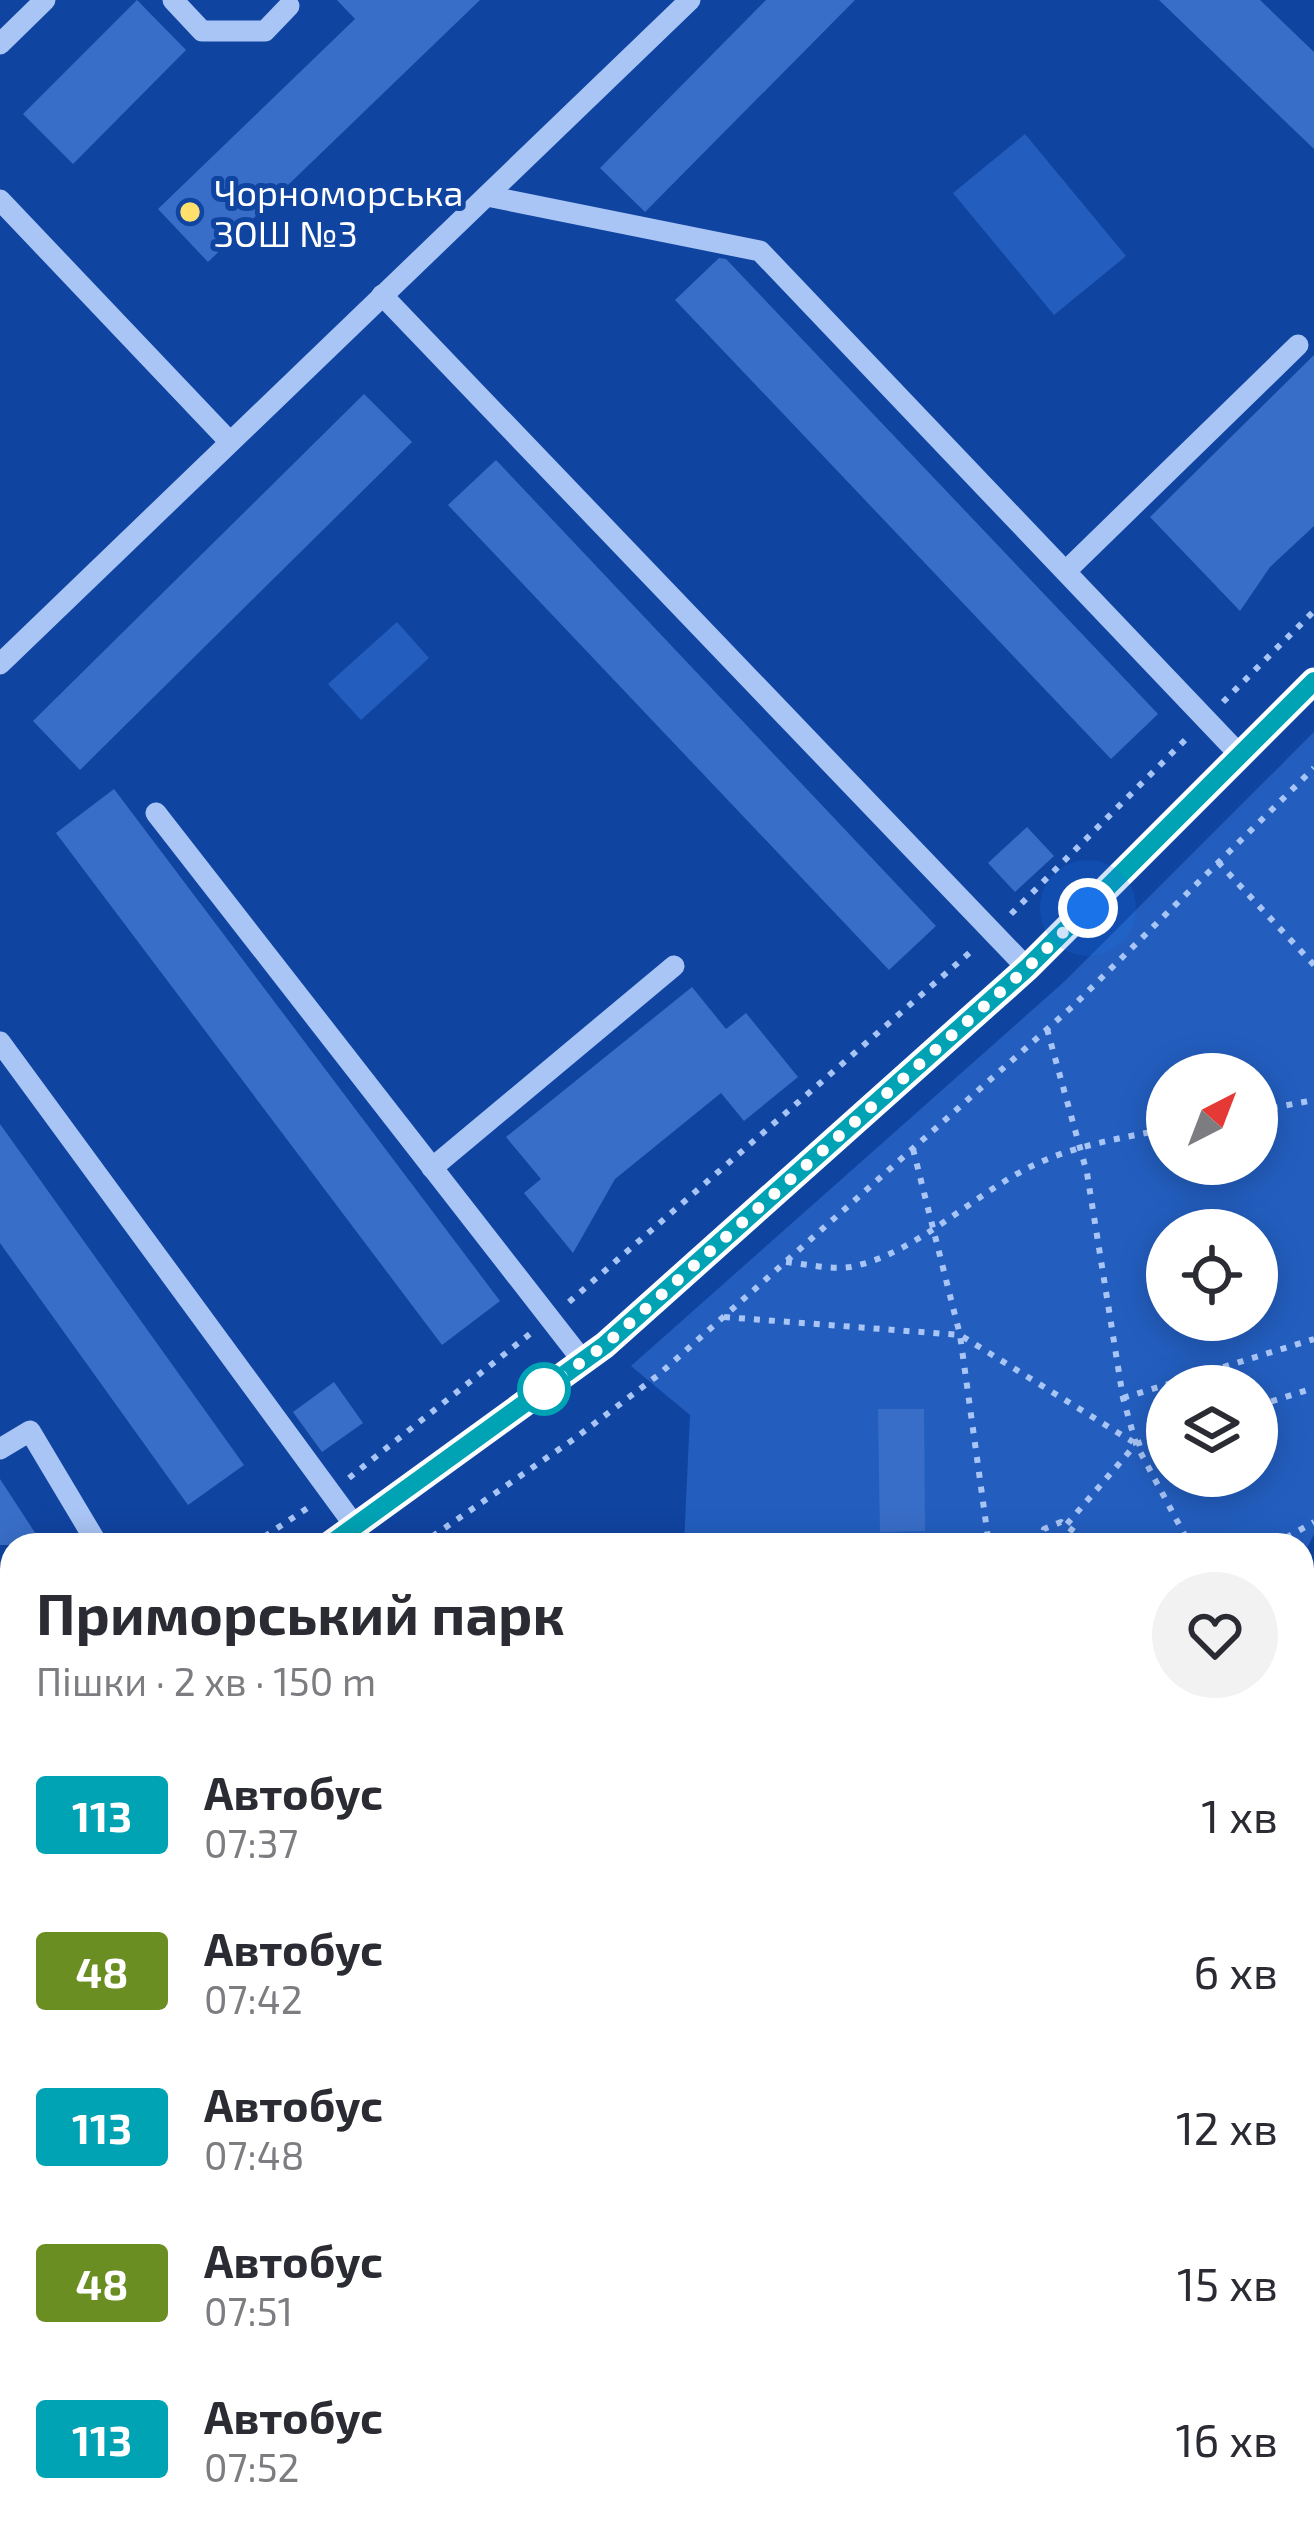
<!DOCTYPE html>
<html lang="uk">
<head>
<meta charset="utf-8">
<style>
  :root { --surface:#fff; --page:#f2f2f3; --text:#2b2b33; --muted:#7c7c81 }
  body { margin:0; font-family:"Exo 2",sans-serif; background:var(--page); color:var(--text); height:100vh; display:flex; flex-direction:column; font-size:45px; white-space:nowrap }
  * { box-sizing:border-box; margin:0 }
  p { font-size:39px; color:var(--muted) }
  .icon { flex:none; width:66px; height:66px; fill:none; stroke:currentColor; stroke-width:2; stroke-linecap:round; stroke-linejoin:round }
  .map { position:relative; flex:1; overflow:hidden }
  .sheet { position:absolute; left:0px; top:1533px; width:1314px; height:1011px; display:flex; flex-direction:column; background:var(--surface); border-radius:36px 36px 0 0; box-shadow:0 6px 30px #0003 }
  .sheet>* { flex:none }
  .badge { padding:0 24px; border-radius:9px; font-size:42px; line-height:78px }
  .needle { width:78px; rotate:42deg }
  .tools { position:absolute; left:1146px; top:1053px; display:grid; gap:24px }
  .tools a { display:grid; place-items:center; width:132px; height:132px; border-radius:50%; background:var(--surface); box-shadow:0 6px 30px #0003; font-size:60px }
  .you { position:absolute; width:60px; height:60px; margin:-30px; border:9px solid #fff; border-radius:50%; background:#1a73e8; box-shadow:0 0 0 18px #1a73e833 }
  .map>.badge { position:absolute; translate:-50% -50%; box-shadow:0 0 0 6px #fff }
  .round { display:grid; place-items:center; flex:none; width:126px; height:126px; border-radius:63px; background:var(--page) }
  .summary { display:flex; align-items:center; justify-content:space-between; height:204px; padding:0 36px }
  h1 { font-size:57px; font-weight:700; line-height:90px }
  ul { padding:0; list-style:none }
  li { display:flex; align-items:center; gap:36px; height:156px; padding:0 36px }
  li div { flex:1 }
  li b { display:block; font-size:45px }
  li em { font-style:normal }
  li .badge { min-width:132px; font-weight:700; text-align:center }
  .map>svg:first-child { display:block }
</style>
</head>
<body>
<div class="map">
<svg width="1314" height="2542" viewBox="0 0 1314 2542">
  <rect width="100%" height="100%" fill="#1044a1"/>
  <g fill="#235ebf" fill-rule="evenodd">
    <path d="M1025 134 1126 256 1054 315 953 193Z"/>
    <path d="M397 622 429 658 361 720 328 684Z"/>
    <path d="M1314 732V1534L1304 1555 1302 1545H684L690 1415 631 1366 1065 981ZM1167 1074H1257V1164H1167ZM1167 1230H1257V1320H1167ZM1167 1386H1257V1476H1167Z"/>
    <path d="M1314 1565V1830L1302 1835V1574Z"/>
    <path d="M12 1796V2175L0 2181V1804Z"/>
    <path d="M1314 1865V1935L1302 1941V1871Z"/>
    <path d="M12 2194V2410L0 2415V2201Z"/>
    <path d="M12 2446V2532H337L330 2542H0V2451Z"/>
  </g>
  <path fill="#1f458b" stroke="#9abff9" stroke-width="3" d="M1314 2336V2542H771L788 2532H1302V2341Z"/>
  <g fill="#396ec8">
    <path d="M137 0 186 50 73 164 23 114Z"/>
    <path d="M337 0H480L208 262 158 209 355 19Z"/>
    <path d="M766 0H855L645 212 600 168Z"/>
    <path d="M1159 0H1260L1314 52V149Z"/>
    <path d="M719 258 726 259 1158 714 1111 759 675 300Z"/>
    <path d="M1314 355V526L1270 567 1240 611 1150 517Z"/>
    <path d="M364 394 412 442 80 770 33 721Z"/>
    <path d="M496 460 936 926 889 970 448 505Z"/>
    <path d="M114 789 500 1301 442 1345 56 833Z"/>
    <path d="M1027 827 1054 856 1015 892 988 863Z"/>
    <path d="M692 987 726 1029 746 1013 798 1077 744 1121 721 1093 615 1179 573 1253 524 1193 541 1179 506 1137Z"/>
    <path d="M0 1124 244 1465 188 1505 0 1243Z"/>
    <path d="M334 1382 363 1423 322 1452 293 1412Z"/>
    <path d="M878 1409H924L925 1531 880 1532Z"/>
    <path d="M0 1479 43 1545H0Z"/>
  </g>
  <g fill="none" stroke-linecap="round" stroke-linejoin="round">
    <g stroke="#a9c5f5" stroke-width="6" stroke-dasharray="6 9" stroke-linecap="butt">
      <path d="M1223 702 1314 611"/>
      <path d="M1218 862 1314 965"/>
      <path d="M1011 914 1188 737"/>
      <path d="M1047 1029 1087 1173 1123 1398 1136 1444 1190 1545"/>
      <path d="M1257 1111 1314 1100"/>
      <path d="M913 1149 960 1335 989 1545"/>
      <path d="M786 1262C806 1264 830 1270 850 1267 915 1255 973 1194 1034 1165 1076 1145 1121 1138 1167 1129"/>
      <path d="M569 1302 975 948"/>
      <path d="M724 1317 960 1335 1133 1442"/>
      <path d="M1123 1398 1314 1339"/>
      <path d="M1257 1406 1314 1388"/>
      <path d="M1136 1444 1167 1434"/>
      <path d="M349 1478 531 1333"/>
      <path d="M1067 1524 1136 1444"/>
      <path d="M252 1545 309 1507"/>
      <path d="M420 1545 574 1439 657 1376 1072 1007 1314 768"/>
      <path d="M1040 1545 1044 1529 1061 1522 1076 1533 1077 1545"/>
      <path d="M1273 1545 1314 1522"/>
      <path d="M1302 1608 1314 1602"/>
      <path d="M0 1705 12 1698"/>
      <path d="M1302 1766 1314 1790"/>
      <path d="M0 1829 12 1822"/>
      <path d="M1302 1951 1314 1945"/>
      <path d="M0 2170 12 2164"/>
      <path d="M0 2196 12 2220"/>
      <path d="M0 2290 12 2283"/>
      <path d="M156 2532 160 2542"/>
      <path d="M337 2542 344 2532"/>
    </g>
    <g stroke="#a9c5f5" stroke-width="21">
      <path d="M173 0 202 31H265L289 6"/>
      <path d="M0 44 45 0"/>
      <path d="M487 196 760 251 1240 755"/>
      <path d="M0 200 229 441"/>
      <path d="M382 295 1027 968"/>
      <path d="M1066 571 1298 345"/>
      <path d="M0 664 690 0"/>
      <path d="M156 813 583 1361"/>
      <path d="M0 1042 355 1526"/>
      <path d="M432 1168 674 966"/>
      <path d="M0 1449 30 1431 98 1545"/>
      <path d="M329 1545 605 1345 1027 968 1314 681"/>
      <path d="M0 1763 12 1756"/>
      <path d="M1302 1859 1314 1854"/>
      <path d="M0 2441 12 2436"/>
    </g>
  </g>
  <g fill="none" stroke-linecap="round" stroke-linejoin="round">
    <g stroke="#fff" stroke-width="27">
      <path id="line" d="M329 1545 605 1345 1027 968 1314 681"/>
    </g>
    <use href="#line" stroke="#00a3b4" stroke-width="18"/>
    <path stroke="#fff" stroke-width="12" stroke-dasharray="0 21.6" d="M544 1389 605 1345 1027 968 1088 908"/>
  </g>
  <circle fill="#ffe06d" stroke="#1044a1" stroke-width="4.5" cx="190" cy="212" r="12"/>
  <circle fill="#fff" stroke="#00a3b4" stroke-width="6" cx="544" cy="1389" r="24"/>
  <g text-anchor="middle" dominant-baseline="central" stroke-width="10" stroke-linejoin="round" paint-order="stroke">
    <g font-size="36" fill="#fff" stroke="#1044a1" text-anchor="start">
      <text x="214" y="191">Чорноморська<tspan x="214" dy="41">ЗОШ №3</tspan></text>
    </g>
  </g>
</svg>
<div class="tools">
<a><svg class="needle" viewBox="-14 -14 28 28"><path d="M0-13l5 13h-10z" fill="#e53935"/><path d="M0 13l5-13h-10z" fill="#7c7c81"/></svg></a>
<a><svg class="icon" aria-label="locate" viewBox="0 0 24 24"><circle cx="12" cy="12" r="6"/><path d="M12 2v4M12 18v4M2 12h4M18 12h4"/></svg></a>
<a><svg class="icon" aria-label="layers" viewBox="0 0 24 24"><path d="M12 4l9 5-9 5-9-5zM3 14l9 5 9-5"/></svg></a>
</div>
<div class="you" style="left:1088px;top:908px"></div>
<section class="sheet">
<div class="summary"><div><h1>Приморський парк</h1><p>Пішки · 2 хв · 150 m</p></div><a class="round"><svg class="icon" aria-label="heart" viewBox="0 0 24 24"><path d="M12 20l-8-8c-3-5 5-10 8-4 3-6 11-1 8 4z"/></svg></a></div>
<ul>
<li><span class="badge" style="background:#00a3b4;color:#fff">113</span><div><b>Автобус</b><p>07:37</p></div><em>1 хв</em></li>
<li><span class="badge" style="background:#6b8e23;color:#fff">48</span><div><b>Автобус</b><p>07:42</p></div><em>6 хв</em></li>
<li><span class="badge" style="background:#00a3b4;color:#fff">113</span><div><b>Автобус</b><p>07:48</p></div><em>12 хв</em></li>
<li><span class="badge" style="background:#6b8e23;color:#fff">48</span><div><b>Автобус</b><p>07:51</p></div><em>15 хв</em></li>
<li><span class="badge" style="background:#00a3b4;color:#fff">113</span><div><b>Автобус</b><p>07:52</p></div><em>16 хв</em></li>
</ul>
</section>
</div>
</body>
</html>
